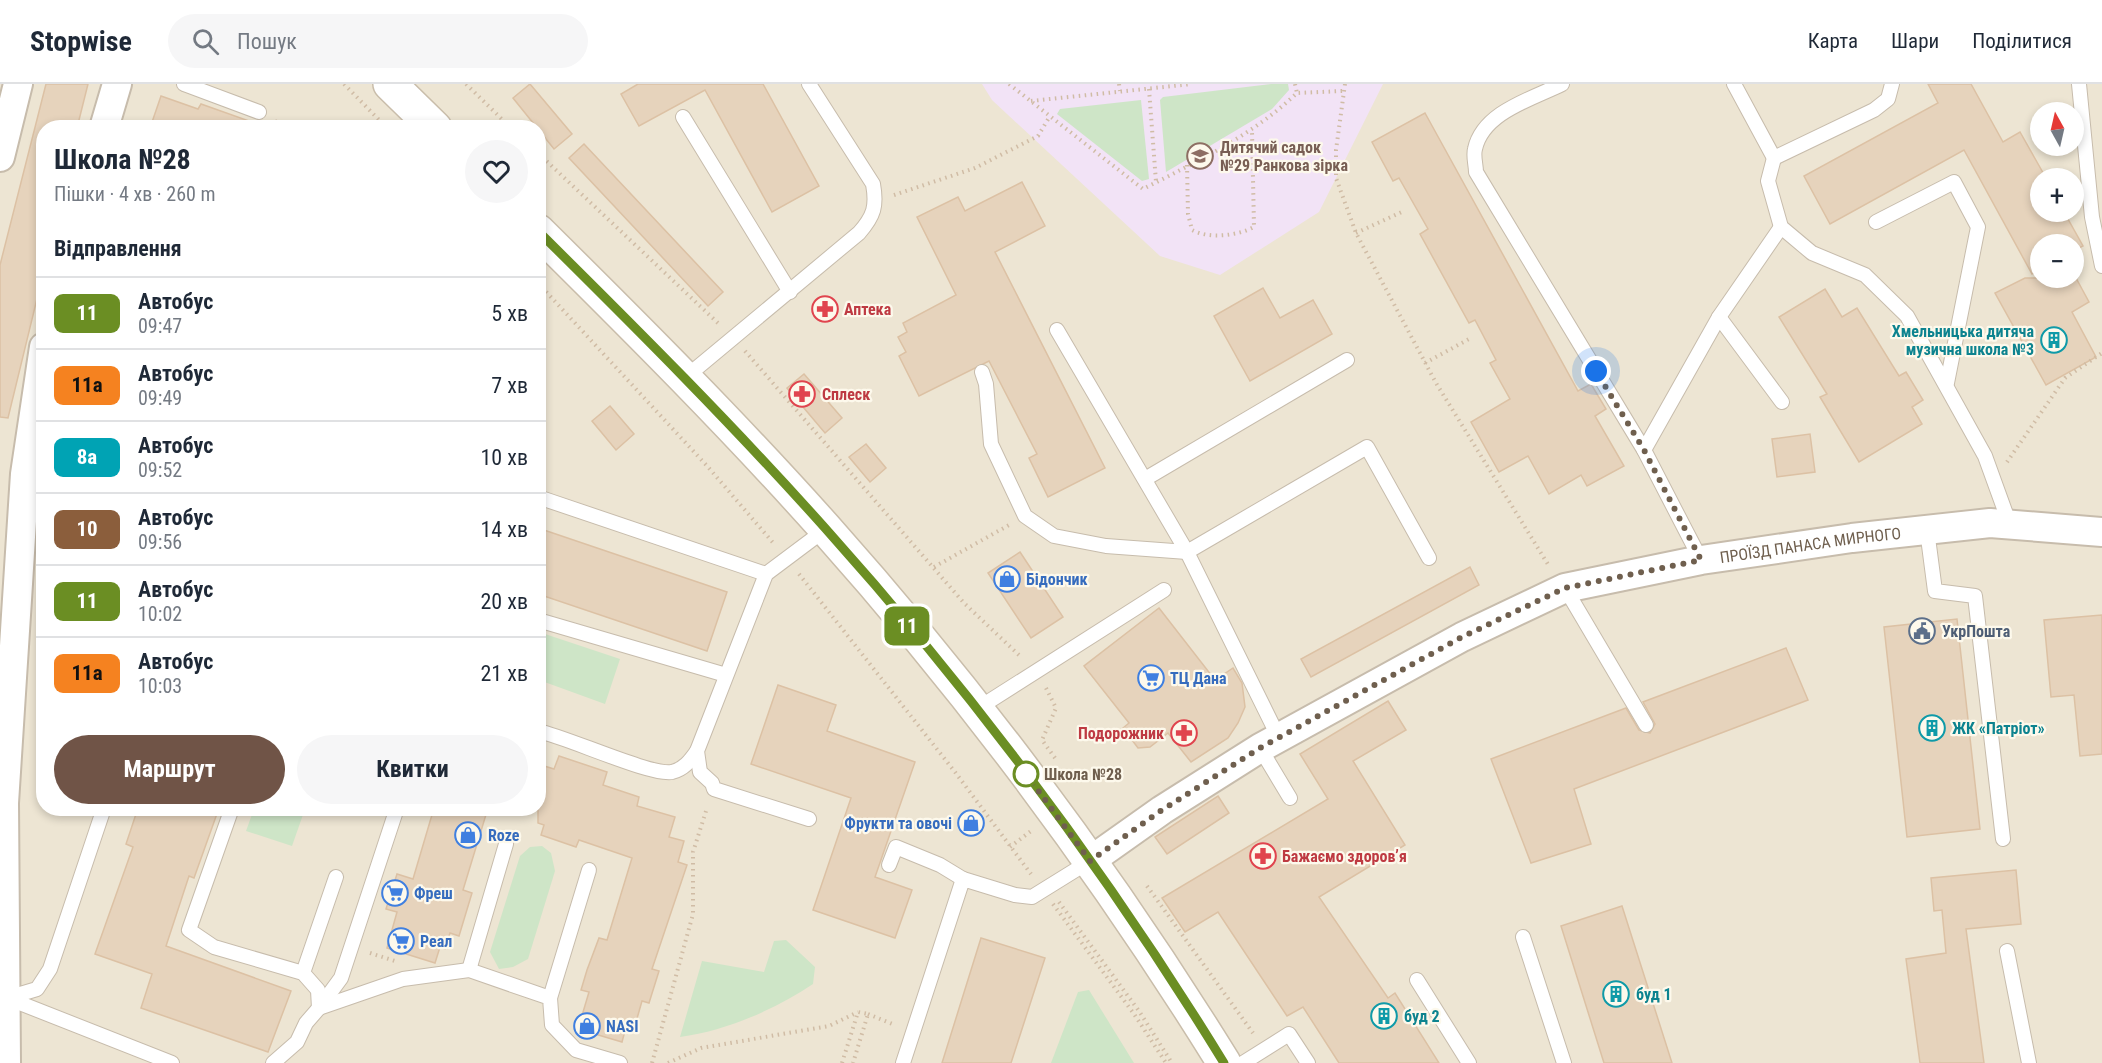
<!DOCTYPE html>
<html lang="uk">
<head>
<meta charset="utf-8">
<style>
  :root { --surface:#fff; --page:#f6f6f7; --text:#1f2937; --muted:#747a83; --line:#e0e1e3; --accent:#705447 }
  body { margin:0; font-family:"Roboto Condensed",sans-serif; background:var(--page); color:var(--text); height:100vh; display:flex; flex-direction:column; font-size:22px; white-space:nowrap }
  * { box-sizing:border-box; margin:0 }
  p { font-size:20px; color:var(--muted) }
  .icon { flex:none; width:33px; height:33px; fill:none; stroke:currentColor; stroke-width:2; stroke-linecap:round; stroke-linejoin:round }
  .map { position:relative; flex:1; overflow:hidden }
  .details { position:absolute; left:36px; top:36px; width:510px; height:696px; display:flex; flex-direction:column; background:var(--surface); border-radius:24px; box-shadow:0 3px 9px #0003 }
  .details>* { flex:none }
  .badge { padding:0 12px; border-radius:9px; font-size:21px; line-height:39px }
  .needle { width:39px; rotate:352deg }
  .buttons { position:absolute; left:2030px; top:18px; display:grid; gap:12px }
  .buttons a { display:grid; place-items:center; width:54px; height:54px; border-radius:50%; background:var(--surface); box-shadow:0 3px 9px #0003; font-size:30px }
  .you { position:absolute; width:30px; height:30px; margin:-15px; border:4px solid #fff; border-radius:50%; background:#1a73e8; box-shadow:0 0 0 9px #1a73e833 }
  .map>.badge { position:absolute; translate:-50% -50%; box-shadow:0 0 0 3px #fff }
  h2 { padding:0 18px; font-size:22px; line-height:54px }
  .round { display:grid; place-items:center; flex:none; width:63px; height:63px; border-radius:32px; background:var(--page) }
  .head { display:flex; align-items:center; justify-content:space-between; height:102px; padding:0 18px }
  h1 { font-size:28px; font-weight:700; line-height:45px }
  .cta { display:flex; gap:12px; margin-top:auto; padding:12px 18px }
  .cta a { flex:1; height:69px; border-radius:36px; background:var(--accent); color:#fff; font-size:24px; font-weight:700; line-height:69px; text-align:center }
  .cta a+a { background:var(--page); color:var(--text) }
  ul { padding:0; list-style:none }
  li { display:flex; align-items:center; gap:18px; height:72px; padding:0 18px; border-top:2px solid var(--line) }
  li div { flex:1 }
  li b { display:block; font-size:22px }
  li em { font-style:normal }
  li .badge { min-width:66px; font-weight:700; text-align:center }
  header { display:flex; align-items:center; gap:36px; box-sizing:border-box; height:84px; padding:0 30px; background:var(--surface); border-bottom:2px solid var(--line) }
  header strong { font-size:28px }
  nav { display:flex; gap:33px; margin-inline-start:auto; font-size:21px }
  .search { width:420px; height:54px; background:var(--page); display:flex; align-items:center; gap:15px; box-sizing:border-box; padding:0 21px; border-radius:33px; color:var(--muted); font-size:22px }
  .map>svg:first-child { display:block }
</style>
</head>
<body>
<header>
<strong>Stopwise</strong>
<div class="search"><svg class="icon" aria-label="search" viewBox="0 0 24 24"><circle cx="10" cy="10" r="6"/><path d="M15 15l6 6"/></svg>Пошук</div>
<nav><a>Карта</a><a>Шари</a><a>Поділитися</a></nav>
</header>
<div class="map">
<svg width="2102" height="979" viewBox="0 0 2102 979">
  <rect width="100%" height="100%" fill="#f9f5e6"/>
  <g fill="#ede5d3" fill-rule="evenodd">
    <path d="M0 0H373L418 43 44 44V724H538L539 164 817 453 967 633 1045 735 1210 979H0Z"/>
    <path d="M405 0H2102V979H1235L1064 720 539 132 538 44 449 43ZM2040 28H2073V62H2040ZM2040 94H2073V128H2040ZM2040 160H2073V194H2040Z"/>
  </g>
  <path fill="#f2e3f6" d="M982 0H1383L1319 128 1220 191 1160 172 992 16Z"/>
  <g fill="#cee5c7">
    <path d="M1271 0H1288L1289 6 1272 25 1166 88 1160 16 1163 13Z"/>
    <path d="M1141 16 1149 95 1142 97 1057 30 1060 25Z"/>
    <path d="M539 548 620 575 605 620 539 596Z"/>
    <path d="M254 725H305L292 762 246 747Z"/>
    <path d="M542 762 551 769 555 787 528 875 513 883 499 885 490 868 520 772 530 763Z"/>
    <path d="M786 856 815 883 813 900C774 926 725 947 680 953L702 877 764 888 774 857Z"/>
    <path d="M1089 906 1134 979H1051L1078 908Z"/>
  </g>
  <g fill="#e6d3bc" stroke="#dcc1a4" stroke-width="1.5">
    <path d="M46 0H88L77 44H44V186L8 334 0 333V181Z"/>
    <path d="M530 0 572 50 554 65 513 14Z"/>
    <path d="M638 0H763L819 102 772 128 705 6 639 42 621 10Z"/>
    <path d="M1928 0H1971L2003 58 2020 48 2046 94H2040V128H2064L2083 162 2073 167V160H2040V186L2032 190 1964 66 1830 140 1804 92 1938 19Z"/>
    <path d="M161 12 198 25 201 20 260 41V44H150Z"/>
    <path d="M1425 29 1578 307 1591 300 1606 325 1595 332 1624 382 1587 402 1581 391 1549 410 1528 372 1499 388 1471 338 1510 315 1490 279 1496 276 1475 236 1469 239 1420 150 1428 145 1399 94 1393 97 1372 58Z"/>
    <path d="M584 60 723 208 708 222 569 74Z"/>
    <path d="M1022 98 1045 142 995 168 1105 384 1048 413 1029 374 1037 370 989 277 919 312 899 272 906 268 898 253 907 248 903 239 956 211 917 133 958 113 965 127Z"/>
    <path d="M2025 194H2076L2089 218 2072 228 2096 273 2046 301 1995 209Z"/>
    <path d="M1263 204 1280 234 1313 216 1332 250 1250 297 1214 232Z"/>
    <path d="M1825 205 1842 233 1857 224 1899 292 1906 288 1923 316 1912 323 1922 340 1859 378 1820 313 1827 310 1779 233Z"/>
    <path d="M804 290 842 334 825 349 787 304Z"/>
    <path d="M610 322 634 350 616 366 592 337Z"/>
    <path d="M1810 350 1815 388 1777 393 1772 355Z"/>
    <path d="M866 360 886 384 870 398 849 373Z"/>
    <path d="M538 444 727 508 707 567 538 510Z"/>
    <path d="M1020 468 1063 533 1031 554 988 489Z"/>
    <path d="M1470 483 1479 501 1311 593 1301 575Z"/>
    <path d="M1159 524 1215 596 1233 584 1242 599 1245 623 1238 639 1228 654 1191 678 1168 649 1150 663 1138 664 1123 644 1129 639 1084 582Z"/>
    <path d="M2102 531V670L2080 672 2074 611 2051 613 2044 536Z"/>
    <path d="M1957 535 1980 745 1907 753 1884 543Z"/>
    <path d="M1786 564 1808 616 1574 705 1591 760 1531 779 1491 675 1626 624 1639 646 1650 649 1655 640 1643 618Z"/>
    <path d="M778 601 836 621 827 647 915 678 875 793 912 806 895 854 813 826 851 714 751 680Z"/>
    <path d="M1388 617 1406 646 1353 677 1405 761 1319 813 1388 914 1395 909 1439 979H1339L1303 923 1287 932 1218 828 1185 848 1162 814 1328 715 1300 670Z"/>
    <path d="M559 672 607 688 603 701 639 713 637 722 675 733 669 753 684 757 678 778 687 781 652 885 659 887 649 919 642 917 634 945 626 943 622 958 578 945 589 908 581 906 587 886 599 854 607 856 632 774 579 756 576 763 541 751 544 741 538 739V680L554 685Z"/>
    <path d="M1218 712 1229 729 1167 770 1155 753Z"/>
    <path d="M138 724H219L194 794 189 792 166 862 291 907 268 968 141 924 152 890 95 870 133 763 126 760Z"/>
    <path d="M434 724H488L463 806 472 809 459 852 450 849 445 865 440 863 435 879 387 864 397 828 386 825 397 790 413 795Z"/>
    <path d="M2016 786 2021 840 1966 845 1984 979H1920L1906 875 1946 869 1942 826 1934 827 1931 794Z"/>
    <path d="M1622 822 1672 979H1604L1561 842Z"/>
    <path d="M981 854 1045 874 1011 979H942Z"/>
  </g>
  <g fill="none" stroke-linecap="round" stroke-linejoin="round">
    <g stroke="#c7bcac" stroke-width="16">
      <g id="service">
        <path d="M184 0 259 28"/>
        <path d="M1562 0C1532 15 1483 28 1475 65 1473 72 1476 81 1476 88L1644 366 1701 476"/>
        <path d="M1734 0 1774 74"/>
        <path d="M2079 0 2092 133 2102 182"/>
        <path d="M683 33 790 208"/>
        <path d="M1774 74 1768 97 1781 143 1812 169 1865 191 1907 232 1985 372 2010 441"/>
        <path d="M1774 74 1874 26 1888 15 1892 0"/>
        <path d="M1876 138 1954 98 1978 143 1947 299"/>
        <path d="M1719 233 1782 318"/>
        <path d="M1057 246 1187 468 1279 654"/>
        <path d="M982 288 986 300 991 360 1025 432 1054 452 1106 462 1187 468 1367 363 1429 474"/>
        <path d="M686 293 859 149C874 132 877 122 873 100L809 0"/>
        <path d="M1644 366 1719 233 1781 143"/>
        <path d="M1145 395 1347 276"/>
        <path d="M538 413 766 490"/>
        <path d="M1927 446 1935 507 1975 512 2003 755"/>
        <path d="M1565 504 1646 641"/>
        <path d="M538 536 726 591"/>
        <path d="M977 625 1164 506"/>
        <path d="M538 647C567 653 651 692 672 688 684 685 690 677 697 667"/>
        <path d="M1260 664 1290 714"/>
        <path d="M232 724 189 846 214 863 303 889 318 906 319 924"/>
        <path d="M809 735 714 705 712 699 700 688 697 667 766 490 826 445"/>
        <path d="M889 781 896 763 940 781 963 795"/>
        <path d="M1523 853 1564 979"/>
        <path d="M2007 867 2029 979"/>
        <path d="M469 886 506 760"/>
        <path d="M303 889 336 793"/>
        <path d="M1417 896 1469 979"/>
        <path d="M7 914 37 905 50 885 104 724"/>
        <path d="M7 914 172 979"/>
        <path d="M550 914 589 786"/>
        <path d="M319 924 341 894 397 724"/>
        <path d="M273 979 297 958 306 939 319 924 403 895 469 886 550 914 552 941 576 966 620 979"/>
        <path d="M903 979 963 795 1015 811 1032 813 1090 777"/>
        <path d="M1243 979 1289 950 1308 979"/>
      </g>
    </g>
    <g stroke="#c7bcac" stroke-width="32">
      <g id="minor">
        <path d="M104 44 117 0"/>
        <path d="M0 73 18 0"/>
        <path id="s1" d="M1090 777 1162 726 1260 664 1462 553 1565 504 1701 476 1852 454 1990 439 2102 448"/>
        <path d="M6 979 4 719 25 390 44 263"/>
      </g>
    </g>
    <g stroke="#c9bdaa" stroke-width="36">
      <g id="secondary">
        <path d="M390 0 435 44"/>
        <path d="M538 147C636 244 733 341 825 444 973 610 1107 790 1224 979"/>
      </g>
    </g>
    <g stroke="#d0bca5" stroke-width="4" stroke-dasharray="1.5 4.5" stroke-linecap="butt">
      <path d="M344 0 387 44"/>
      <path d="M466 0 511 44"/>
      <path d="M1009 0 1143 105C1198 77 1253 51 1297 9L1343 7"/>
      <path d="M1119 0 1120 7"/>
      <path d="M1295 0 1297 9"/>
      <path d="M1345 0 1336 66V94L1356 149 1436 299 1549 482"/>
      <path d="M1149 5 1156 98"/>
      <path d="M1031 17 1192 0"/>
      <path d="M275 37 289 44"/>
      <path d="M538 69 719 240"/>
      <path d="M1187 81 1188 130 1192 146C1209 155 1237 152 1254 143L1252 47"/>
      <path d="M894 111 975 84 1038 52 1050 32"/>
      <path d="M1356 149 1404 127"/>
      <path d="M538 199 708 383 775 461"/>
      <path d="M745 267 964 519 1021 573"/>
      <path d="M1425 279 1469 255"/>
      <path d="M2007 378 2065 294 2102 269"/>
      <path d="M934 483 1009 441"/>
      <path d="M799 490 955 688 1031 790"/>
      <path d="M1046 604 1056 624 1042 656 1055 674"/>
      <path d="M365 724 375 729"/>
      <path d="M1010 763 1031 747"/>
      <path d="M1147 802 1253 949"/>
      <path d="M1059 818 1139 927 1172 979"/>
      <path d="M1053 820 1134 930 1166 979"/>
      <path d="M370 869 395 877"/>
      <path d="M868 930 895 941"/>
      <path d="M652 979 693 830V768L707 724"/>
      <path d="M668 979 701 964 829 942 858 928"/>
      <path d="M842 979 858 928 868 930 853 979"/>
    </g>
    <use href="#service" stroke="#fff" stroke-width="14"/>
    <use href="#minor" stroke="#fff" stroke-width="28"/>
    <use href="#secondary" stroke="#fff" stroke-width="33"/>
  </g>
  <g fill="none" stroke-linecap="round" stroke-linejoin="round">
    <g stroke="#fff" stroke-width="14">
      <path id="line" d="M538 147C636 244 733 341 825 444 973 609 1108 790 1224 979"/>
    </g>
    <use href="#line" stroke="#6b8e23" stroke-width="9"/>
    <path stroke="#6f5f4e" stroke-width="6" stroke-dasharray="0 10.8" d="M1026 690 1090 777 1162 726 1260 664 1462 553 1565 504 1701 476 1644 366 1596 287"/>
  </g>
  <defs>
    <g id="school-ring" transform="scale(1.35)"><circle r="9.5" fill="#fdf9ec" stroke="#8d6e63" stroke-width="1.5"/><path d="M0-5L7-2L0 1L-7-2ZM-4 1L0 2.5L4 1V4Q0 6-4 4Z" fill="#8d6e63"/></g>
    <g id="pharmacy-ring" transform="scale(1.35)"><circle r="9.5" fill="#fdf9ec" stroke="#e0444e" stroke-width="1.5"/><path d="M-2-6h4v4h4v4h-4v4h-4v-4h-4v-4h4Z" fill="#e0444e"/></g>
    <g id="building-ring" transform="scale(1.35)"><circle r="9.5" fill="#fdf9ec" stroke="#0f9aa8" stroke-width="1.5"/><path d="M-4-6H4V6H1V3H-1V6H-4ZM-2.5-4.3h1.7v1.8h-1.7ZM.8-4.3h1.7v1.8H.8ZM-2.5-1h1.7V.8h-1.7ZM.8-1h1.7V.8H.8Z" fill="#0f9aa8"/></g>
    <g id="shop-ring" transform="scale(1.35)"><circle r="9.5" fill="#fdf9ec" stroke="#3f7fe0" stroke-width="1.5"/><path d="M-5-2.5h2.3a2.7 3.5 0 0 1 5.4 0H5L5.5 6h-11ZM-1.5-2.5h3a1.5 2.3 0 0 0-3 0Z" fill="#3f7fe0"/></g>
    <g id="civic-ring" transform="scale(1.35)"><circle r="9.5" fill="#fdf9ec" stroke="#5c6f8a" stroke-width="1.5"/><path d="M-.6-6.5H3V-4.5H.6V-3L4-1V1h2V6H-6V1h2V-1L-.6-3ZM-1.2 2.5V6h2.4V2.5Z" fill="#5c6f8a"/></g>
    <g id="supermarket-ring" transform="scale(1.35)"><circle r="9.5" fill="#fdf9ec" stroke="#3f7fe0" stroke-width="1.5"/><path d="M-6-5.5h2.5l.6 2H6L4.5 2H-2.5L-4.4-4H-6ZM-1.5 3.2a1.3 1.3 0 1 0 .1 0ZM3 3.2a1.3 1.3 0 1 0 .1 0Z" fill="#3f7fe0"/></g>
  </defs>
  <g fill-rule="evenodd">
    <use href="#school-ring" x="1200" y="72"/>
    <use href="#pharmacy-ring" x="825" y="225"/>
    <use href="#building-ring" x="2054" y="256"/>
    <use href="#pharmacy-ring" x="802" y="310"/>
    <use href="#shop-ring" x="1007" y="495"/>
    <use href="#civic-ring" x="1922" y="547"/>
    <use href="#supermarket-ring" x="1151" y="594"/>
    <use href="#building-ring" x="1932" y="644"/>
    <use href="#pharmacy-ring" x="1184" y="649"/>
    <use href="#shop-ring" x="971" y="739"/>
    <use href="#shop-ring" x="468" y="751"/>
    <use href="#pharmacy-ring" x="1263" y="772"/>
    <use href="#supermarket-ring" x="395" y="809"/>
    <use href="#supermarket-ring" x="401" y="857"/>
    <use href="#building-ring" x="1616" y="910"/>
    <use href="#building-ring" x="1384" y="932"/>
    <use href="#shop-ring" x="587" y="942"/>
  </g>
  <circle fill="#fff" stroke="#6b8e23" stroke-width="3" cx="1026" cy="690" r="12"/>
  <g text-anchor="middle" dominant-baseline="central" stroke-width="4.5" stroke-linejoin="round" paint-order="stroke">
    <g font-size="16" font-weight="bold" fill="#785e54" stroke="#fdf9ec" text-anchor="start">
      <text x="1220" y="63">Дитячий садок<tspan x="1220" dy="18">№29 Ранкова зірка</tspan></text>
    </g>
    <g font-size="16" font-weight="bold" fill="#be3a42" stroke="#fdf9ec" text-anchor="start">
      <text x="844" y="225">Аптека</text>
      <text x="822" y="310">Сплеск</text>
      <text x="1164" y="649" text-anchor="end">Подорожник</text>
      <text x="1282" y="772">Бажаємо здоровʼя</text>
    </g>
    <g font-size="16" font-weight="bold" fill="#0d838f" stroke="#fdf9ec" text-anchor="start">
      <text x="2034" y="247" text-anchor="end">Хмельницька дитяча<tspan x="2034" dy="18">музична школа №3</tspan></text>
      <text x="1952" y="644">ЖК «Патріот»</text>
      <text x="1636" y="910">буд 1</text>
      <text x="1404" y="932">буд 2</text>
    </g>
    <g font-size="16" fill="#6f5f4e" stroke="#fdf9ec">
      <text stroke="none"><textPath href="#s1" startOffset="798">ПРОЇЗД ПАНАСА МИРНОГО</textPath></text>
    </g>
    <g font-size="16" font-weight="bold" fill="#366cbe" stroke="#fdf9ec" text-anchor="start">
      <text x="1026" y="495">Бідончик</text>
      <text x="1170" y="594">ТЦ Дана</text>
      <text x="952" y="739" text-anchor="end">Фрукти та овочі</text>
      <text x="488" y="751">Roze</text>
      <text x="414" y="809">Фреш</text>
      <text x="420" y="857">Реал</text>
      <text x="606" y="942">NASI</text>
    </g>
    <g font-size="16" font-weight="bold" fill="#4e5e75" stroke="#fdf9ec" text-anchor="start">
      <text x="1942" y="547">УкрПошта</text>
    </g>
    <g font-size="16" font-weight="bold" fill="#6f5f4e" stroke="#fdf9ec" text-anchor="start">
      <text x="1044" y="690">Школа №28</text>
    </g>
  </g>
</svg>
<div class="buttons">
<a><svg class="needle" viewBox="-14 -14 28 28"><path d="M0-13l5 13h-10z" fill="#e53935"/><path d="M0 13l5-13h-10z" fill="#747a83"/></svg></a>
<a>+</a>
<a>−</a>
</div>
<div class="you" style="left:1596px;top:287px"></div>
<b class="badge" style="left:907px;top:542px;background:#6b8e23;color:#fff">11</b>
<section class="details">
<div class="head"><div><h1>Школа №28</h1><p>Пішки · 4 хв · 260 m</p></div><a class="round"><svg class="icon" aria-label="heart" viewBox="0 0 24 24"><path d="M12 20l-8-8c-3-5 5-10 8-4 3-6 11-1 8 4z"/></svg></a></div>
<h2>Відправлення</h2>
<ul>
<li><span class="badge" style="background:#6b8e23;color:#fff">11</span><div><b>Автобус</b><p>09:47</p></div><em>5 хв</em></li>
<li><span class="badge" style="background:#f58220;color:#111">11а</span><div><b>Автобус</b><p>09:49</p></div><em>7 хв</em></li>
<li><span class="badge" style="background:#00a3b4;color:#fff">8а</span><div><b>Автобус</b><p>09:52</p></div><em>10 хв</em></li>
<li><span class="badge" style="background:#8b5e3c;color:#fff">10</span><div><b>Автобус</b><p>09:56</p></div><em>14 хв</em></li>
<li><span class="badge" style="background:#6b8e23;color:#fff">11</span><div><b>Автобус</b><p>10:02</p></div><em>20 хв</em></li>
<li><span class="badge" style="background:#f58220;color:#111">11а</span><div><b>Автобус</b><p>10:03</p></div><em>21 хв</em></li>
</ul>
<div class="cta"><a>Маршрут</a><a>Квитки</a></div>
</section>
</div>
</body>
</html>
